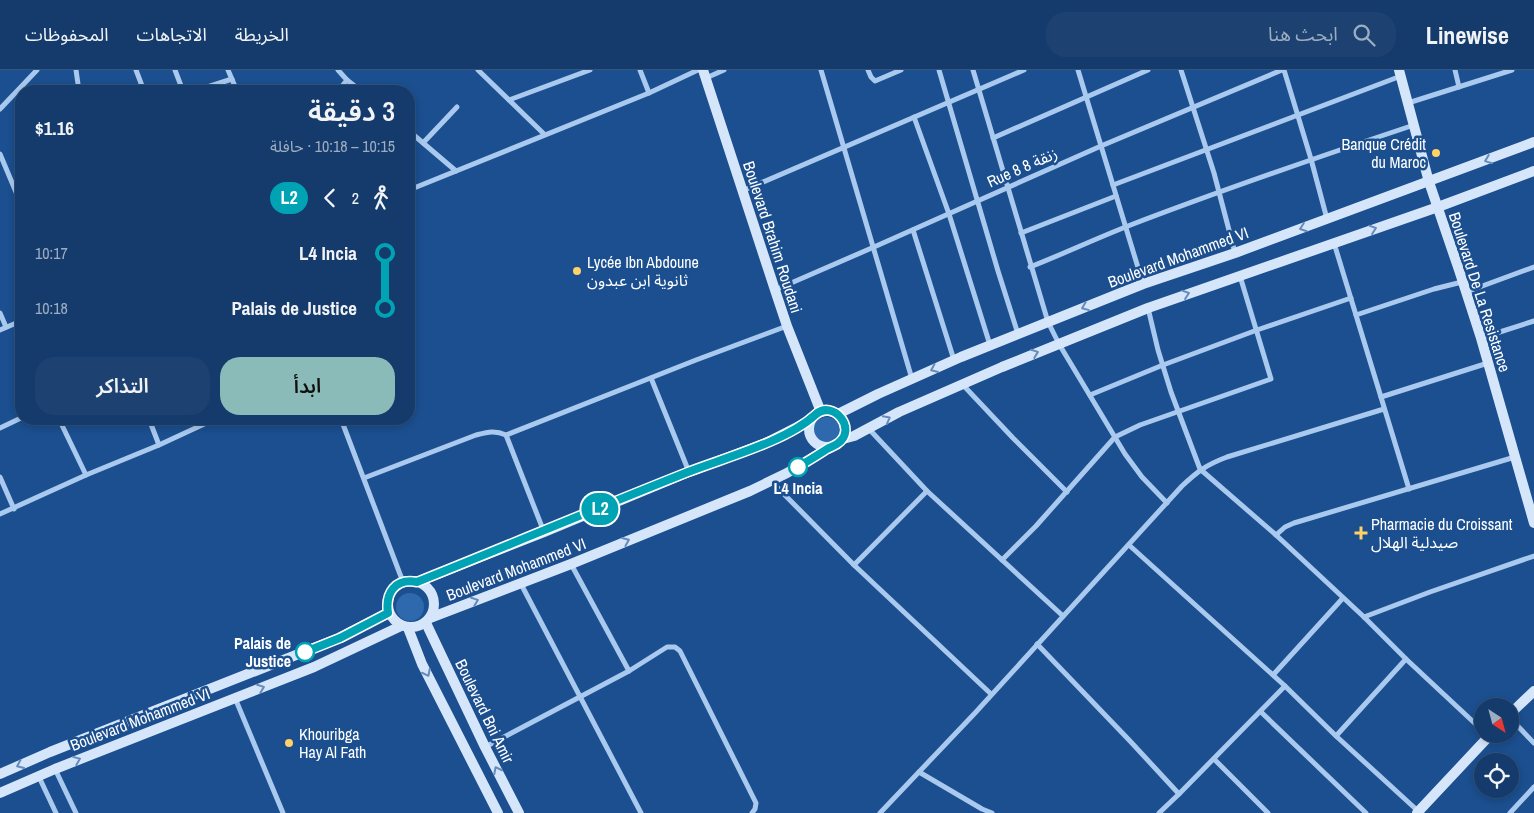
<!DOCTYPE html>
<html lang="ar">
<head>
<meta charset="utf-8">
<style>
  :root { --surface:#143b6b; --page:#1d4271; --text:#f1f3f6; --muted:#9dadc1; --line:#33557e; --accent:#8bbbb9 }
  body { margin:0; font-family:"Archivo Narrow","Noto Sans Arabic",sans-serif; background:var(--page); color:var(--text); direction:rtl; height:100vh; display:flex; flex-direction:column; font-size:19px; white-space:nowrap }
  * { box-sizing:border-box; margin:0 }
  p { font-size:16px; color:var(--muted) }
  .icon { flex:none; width:28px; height:28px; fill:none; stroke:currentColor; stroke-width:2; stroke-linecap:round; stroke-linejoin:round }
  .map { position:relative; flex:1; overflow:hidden; direction:ltr }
  .details { position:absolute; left:15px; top:15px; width:400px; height:340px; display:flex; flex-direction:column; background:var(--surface); border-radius:20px; box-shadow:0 2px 8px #0003,0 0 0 1px var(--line); direction:rtl }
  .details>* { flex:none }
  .badge { padding:0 10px; border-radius:16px; font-size:18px; line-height:32px }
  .needle { width:32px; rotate:144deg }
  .fabs { position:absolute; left:1474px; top:628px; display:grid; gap:10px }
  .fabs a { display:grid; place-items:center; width:45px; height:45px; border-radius:50%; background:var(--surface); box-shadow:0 2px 8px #0003,0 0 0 1px var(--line); font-size:25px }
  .map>.badge { position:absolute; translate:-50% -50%; box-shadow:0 0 0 2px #fff }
  .legs { display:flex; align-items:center; gap:8px; height:55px; padding:0 20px; font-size:16px }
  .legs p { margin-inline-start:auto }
  .head { display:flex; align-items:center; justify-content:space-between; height:85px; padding:0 20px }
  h1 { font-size:28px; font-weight:600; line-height:38px }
  .action { display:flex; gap:10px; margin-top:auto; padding:10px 20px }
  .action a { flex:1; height:58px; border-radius:20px; background:var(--accent); color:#111; font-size:20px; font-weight:600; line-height:58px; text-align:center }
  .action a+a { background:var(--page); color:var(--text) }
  ul { padding:0 20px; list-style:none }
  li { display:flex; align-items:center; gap:18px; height:55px; font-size:19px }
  li i { display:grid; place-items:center; width:8px; height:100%; margin:0 6px; background:currentColor }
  li i::after { content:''; width:12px; height:12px; margin:-6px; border:4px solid; border-radius:50%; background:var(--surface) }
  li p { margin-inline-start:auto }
  li:first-child i { background:linear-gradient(#0000 50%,currentColor 0) }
  li:last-child i { background:linear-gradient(currentColor 50%,#0000 0) }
  header { display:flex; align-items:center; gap:30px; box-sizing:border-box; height:70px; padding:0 25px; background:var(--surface); border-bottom:1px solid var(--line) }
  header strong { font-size:24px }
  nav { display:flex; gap:28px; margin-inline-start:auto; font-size:18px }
  .search { width:350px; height:45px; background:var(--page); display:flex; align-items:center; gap:12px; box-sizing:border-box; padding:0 18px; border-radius:20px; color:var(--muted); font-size:19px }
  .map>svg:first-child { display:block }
</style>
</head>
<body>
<header>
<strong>Linewise</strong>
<div class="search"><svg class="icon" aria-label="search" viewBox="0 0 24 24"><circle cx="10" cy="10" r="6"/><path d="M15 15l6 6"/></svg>ابحث هنا</div>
<nav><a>الخريطة</a><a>الاتجاهات</a><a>المحفوظات</a></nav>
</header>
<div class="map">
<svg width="1534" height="743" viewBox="0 0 1534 743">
  <rect width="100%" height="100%" fill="#1b4f8f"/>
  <g fill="#2e69ad">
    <circle cx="827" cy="361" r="14"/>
    <circle cx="410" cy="537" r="14"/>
  </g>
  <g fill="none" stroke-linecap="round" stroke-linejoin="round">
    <g stroke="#a9c9ee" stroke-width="5">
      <path d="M76 0 79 21"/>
      <path d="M136 0 144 21"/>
      <path d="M175 0 183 21"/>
      <path d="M228 0 237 21"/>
      <path d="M478 0 544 64"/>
      <path d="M640 0 649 23"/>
      <path d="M821 0 912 309"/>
      <path d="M868 0 871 7 875 11 901 0"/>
      <path d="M939 0 998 201 1018 264"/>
      <path d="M973 0 1048 252 1059 274 1125 384 1142 407 1167 433"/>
      <path d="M1078 0 1143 214"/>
      <path d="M1181 0 1214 103 1235 183"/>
      <path d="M1284 0 1311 89 1327 149"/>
      <path d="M1455 0 1459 17"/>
      <path d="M706 8 724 0"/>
      <path d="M347 10 361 21"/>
      <path d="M195 21 232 9"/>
      <path d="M338 21 347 10 338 0"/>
      <path d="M509 30 590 0"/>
      <path d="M1408 33 1512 0"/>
      <path d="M0 39 37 0"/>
      <path d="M914 47 949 144 990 275"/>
      <path d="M409 61 456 101"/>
      <path d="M993 68 1148 0"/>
      <path d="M423 73 457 37"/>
      <path d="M0 84 21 134"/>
      <path d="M1113 115 1401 6"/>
      <path d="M409 120 649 23 698 0"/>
      <path d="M742 121 1024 0"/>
      <path d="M913 160 954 290"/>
      <path d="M1021 163 1116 126"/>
      <path d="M1334 173 1409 419"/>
      <path d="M1030 197C1063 184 1095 169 1128 156 1222 120 1318 87 1414 55"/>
      <path d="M775 220 874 177 1101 76 1282 0"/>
      <path d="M1466 222 1534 197"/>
      <path d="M1148 238 1158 280 1171 322 1200 399 1276 465 1364 547 1406 589 1482 660"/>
      <path d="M0 243 6 257"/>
      <path d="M1356 245 1434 219 1462 212"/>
      <path d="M0 260 21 251"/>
      <path d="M1481 268 1534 251"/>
      <path d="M651 308 689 402"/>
      <path d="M963 315 1013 368 1067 422"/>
      <path d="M1090 325 1163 295 1257 260 1351 228"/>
      <path d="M1381 327 1488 293"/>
      <path d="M59 349 86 405"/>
      <path d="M149 349 159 375"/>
      <path d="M341 349 403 512"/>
      <path d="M0 358 21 348"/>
      <path d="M869 359 927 421 1063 546"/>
      <path d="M506 365 544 462"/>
      <path d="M0 407 14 439"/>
      <path d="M364 408 476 365C488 362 495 360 506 365L696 290 787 256"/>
      <path d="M771 411 854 495 991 624"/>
      <path d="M0 444 86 405 159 375 215 349"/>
      <path d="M1276 465 1285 457 1294 453 1515 387"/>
      <path d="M1129 475 1285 616 1336 666 1418 741"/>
      <path d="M1002 490 1036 456 1115 367 1140 355 1271 309 1240 206"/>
      <path d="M571 494 629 601"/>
      <path d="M854 495 927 421"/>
      <path d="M521 514 641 743"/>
      <path d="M1364 547 1430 522 1534 486"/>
      <path d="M1037 574 1130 671 1179 724 1285 616"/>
      <path d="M1273 605 1343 528"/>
      <path d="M235 628 283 743"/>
      <path d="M1261 642 1366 743"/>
      <path d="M1510 648 1534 673"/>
      <path d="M1336 666 1406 589"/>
      <path d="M485 677 629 601 667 577H675L680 581 756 733 755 739 752 743"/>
      <path d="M1214 689 1268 743"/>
      <path d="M55 699 76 743"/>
      <path d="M919 702 982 739 992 743"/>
      <path d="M39 707 56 743"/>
      <path d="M880 743 975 643 1182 416C1198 401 1206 395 1227 387L1384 339"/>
      <path d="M1159 743 1179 724"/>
      <path d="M1510 743 1534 717"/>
    </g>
    <g stroke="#d6e6fa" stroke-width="10">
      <path d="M703 0 775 220 787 256 821 342"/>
      <path d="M1399 0 1429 112 1459 200 1481 268 1534 453"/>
      <circle cx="827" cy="359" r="18"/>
      <path d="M838 344 878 324 961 287 1143 214 1235 183 1534 72"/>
      <path d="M843 369 854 366 899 342 1002 297 1148 238 1438 137 1534 101"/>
      <circle cx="411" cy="534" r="23"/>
      <path d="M417 512 544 462 689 402 768 372 811 350"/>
      <path d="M430 548 571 494 750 421 787 403 830 377"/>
      <path d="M426 553 485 677 519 743"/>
      <path d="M408 558 422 594 498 743"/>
      <path d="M1510 644 1534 621"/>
      <path d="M0 704 50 682 339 568 388 543"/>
      <path d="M0 723 55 699 314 597 401 556"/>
      <path d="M1417 743 1491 664"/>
    </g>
  </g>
  <defs><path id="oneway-chevron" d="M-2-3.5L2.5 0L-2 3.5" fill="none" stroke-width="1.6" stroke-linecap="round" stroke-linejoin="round" transform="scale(1.25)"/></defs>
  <g stroke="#668bba">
    <use href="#oneway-chevron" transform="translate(1488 90) rotate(159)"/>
    <use href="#oneway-chevron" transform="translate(1303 158) rotate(160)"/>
    <use href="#oneway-chevron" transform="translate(1373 159) rotate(-19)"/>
    <use href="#oneway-chevron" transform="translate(1186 224) rotate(-19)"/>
    <use href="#oneway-chevron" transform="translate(1085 237) rotate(158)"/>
    <use href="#oneway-chevron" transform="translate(1035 283) rotate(-21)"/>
    <use href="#oneway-chevron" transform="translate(934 299) rotate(156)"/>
    <use href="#oneway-chevron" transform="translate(887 349) rotate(-28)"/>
    <use href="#oneway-chevron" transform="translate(626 471) rotate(-23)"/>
    <use href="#oneway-chevron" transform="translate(475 531) rotate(-21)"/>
    <use href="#oneway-chevron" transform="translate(427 603) rotate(63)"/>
    <use href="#oneway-chevron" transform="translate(261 618) rotate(-21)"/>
    <use href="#oneway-chevron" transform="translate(77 690) rotate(-22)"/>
    <use href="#oneway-chevron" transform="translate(20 695) rotate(156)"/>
    <use href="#oneway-chevron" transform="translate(497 700) rotate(-117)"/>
  </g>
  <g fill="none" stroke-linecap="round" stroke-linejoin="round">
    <g stroke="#fff" stroke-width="11">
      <path id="line-1" d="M305 582 340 568 388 543C385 523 395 508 417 512 507 476 597 438 688 402 724 388 787 371 815 345 833 328 859 360 837 374 834 376 831 377 827 379 818 385 808 391 798 397"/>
    </g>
    <use href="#line-1" stroke="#00a3b4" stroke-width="8"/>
  </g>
  <g fill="#ffd166" stroke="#1b4f8f" stroke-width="2">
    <circle cx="1436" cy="83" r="5"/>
    <circle cx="577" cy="201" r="5"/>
    <path d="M1358.5 455.5h5v5h5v5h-5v5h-5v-5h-5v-5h5z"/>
    <circle cx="289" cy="673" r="5"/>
  </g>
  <g fill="#fff" stroke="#00a3b4" stroke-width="2.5">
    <circle cx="798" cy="397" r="9"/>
    <circle cx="305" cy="582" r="9"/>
  </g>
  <g text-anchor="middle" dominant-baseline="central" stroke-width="5" stroke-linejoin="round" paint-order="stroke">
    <g font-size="16" fill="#fff" stroke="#1b4f8f" text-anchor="start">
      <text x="1426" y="74" text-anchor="end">Banque Crédit<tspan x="1426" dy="18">du Maroc</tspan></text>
      <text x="587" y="192">Lycée Ibn Abdoune<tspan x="587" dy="18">ثانوية ابن عبدون</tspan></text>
      <text x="1371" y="454">Pharmacie du Croissant<tspan x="1371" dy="18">صيدلية الهلال</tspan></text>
      <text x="299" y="664">Khouribga<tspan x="299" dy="18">Hay Al Fath</tspan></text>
    </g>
    <g font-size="16" fill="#fff" stroke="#1b4f8f">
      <text transform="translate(1022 97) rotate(-24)">Rue 8 8 زنقة</text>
      <text transform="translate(773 167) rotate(72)">Boulevard Brahim Roudani</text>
      <text transform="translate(1178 187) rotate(-20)">Boulevard Mohammed VI</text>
      <text transform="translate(1480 222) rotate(72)">Boulevard De La Resistance</text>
      <text transform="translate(516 499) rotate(-21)">Boulevard Mohammed VI</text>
      <text transform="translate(485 641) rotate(64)">Boulevard Bni Amir</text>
      <text transform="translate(140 649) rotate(-21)">Boulevard Mohammed VI</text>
    </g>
    <g font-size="16" font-weight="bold" fill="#fff" stroke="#1b4f8f">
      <text x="798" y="418">L4 Incia</text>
      <text x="291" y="573" text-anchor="end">Palais de<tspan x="291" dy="18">Justice</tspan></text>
    </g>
  </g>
</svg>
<div class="fabs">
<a><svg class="needle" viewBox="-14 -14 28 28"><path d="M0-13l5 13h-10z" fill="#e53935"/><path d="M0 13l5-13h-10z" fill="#9dadc1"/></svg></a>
<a><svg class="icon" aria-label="locate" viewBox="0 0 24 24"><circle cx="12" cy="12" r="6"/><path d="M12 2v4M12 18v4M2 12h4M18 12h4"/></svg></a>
</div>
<b class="badge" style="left:600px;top:439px;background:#00a3b4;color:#fff">L2</b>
<section class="details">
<div class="head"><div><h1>3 دقيقة</h1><p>10:15 – 10:18 · حافلة</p></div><b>$1.16</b></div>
<div class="legs"><svg class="icon" aria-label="walk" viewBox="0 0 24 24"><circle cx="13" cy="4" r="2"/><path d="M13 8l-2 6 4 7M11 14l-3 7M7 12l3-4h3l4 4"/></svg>2<svg class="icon" aria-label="back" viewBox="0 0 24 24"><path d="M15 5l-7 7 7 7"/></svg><b class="badge" style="background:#00a3b4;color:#fff">L2</b></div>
<ul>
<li><i style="color:#00a3b4"></i><b>L4 Incia</b><p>10:17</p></li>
<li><i style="color:#00a3b4"></i><b>Palais de Justice</b><p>10:18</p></li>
</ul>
<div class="action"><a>ابدأ</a><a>التذاكر</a></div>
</section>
</div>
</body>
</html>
